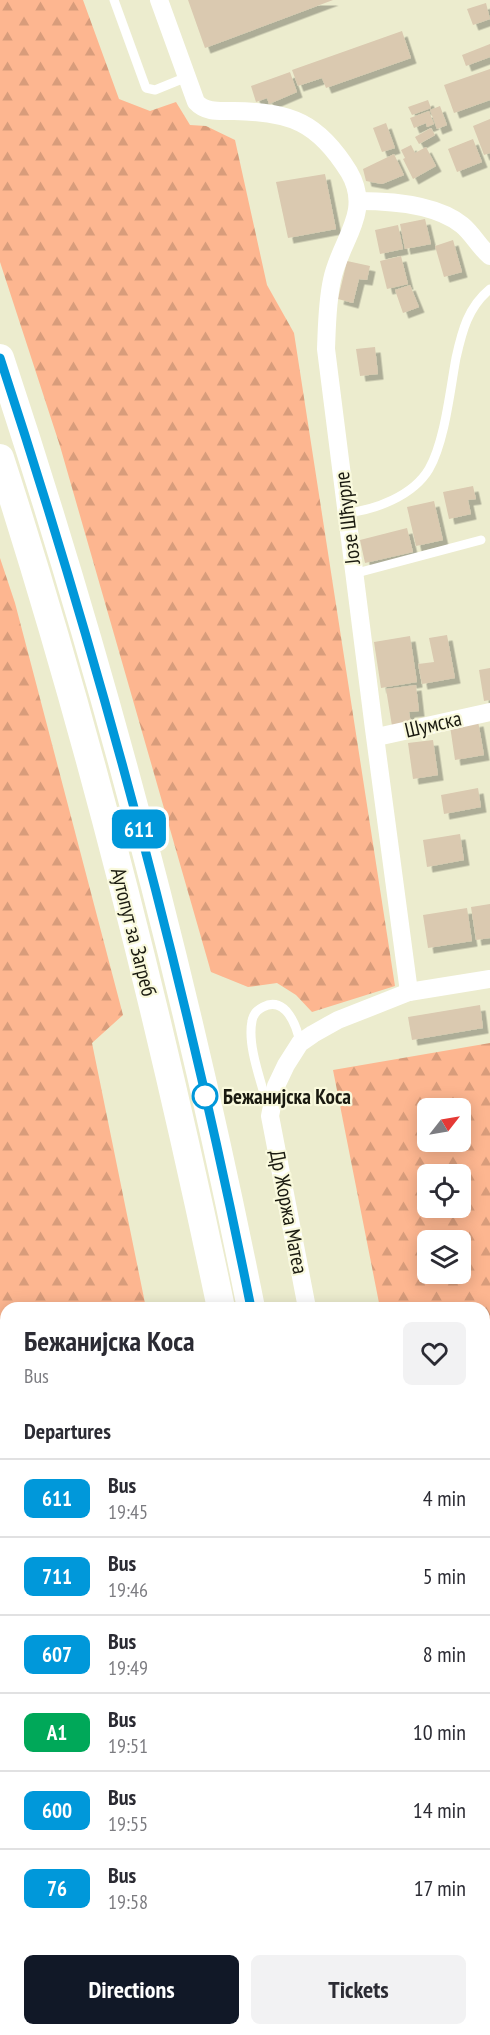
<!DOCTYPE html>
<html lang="en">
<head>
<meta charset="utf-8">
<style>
  :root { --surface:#fff; --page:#f2f2f3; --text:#2b2b33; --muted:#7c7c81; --line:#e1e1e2; --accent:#111827 }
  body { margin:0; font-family:"PT Sans Narrow",sans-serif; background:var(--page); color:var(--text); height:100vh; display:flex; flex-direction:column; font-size:22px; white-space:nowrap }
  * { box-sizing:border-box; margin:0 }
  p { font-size:20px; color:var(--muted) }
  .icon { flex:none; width:33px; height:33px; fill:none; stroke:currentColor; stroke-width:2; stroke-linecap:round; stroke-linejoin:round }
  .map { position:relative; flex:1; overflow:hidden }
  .side { position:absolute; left:0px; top:1302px; width:490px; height:734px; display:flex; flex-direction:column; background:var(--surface); border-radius:18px 18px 0 0; box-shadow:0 3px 15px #0003 }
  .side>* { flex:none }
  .badge { padding:0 12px; border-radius:9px; font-size:21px; line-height:39px }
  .needle { width:39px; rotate:59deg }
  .buttons { position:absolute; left:417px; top:1098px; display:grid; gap:12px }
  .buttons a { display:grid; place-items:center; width:54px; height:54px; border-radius:9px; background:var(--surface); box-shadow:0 3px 15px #0003; font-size:30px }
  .map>.badge { position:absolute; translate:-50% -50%; box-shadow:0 0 0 3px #fff }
  h2 { padding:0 24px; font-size:22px; line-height:54px }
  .round { display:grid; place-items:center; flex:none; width:63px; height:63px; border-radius:9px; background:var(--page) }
  .summary { display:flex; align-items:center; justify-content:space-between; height:102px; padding:0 24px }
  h1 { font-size:28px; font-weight:800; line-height:45px }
  .button { display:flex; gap:12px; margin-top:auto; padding:12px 24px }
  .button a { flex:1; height:69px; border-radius:9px; background:var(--accent); color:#fff; font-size:24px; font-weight:800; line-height:69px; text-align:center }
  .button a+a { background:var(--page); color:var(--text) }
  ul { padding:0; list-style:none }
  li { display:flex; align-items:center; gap:18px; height:78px; padding:0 24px; border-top:2px solid var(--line) }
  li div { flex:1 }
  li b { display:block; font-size:22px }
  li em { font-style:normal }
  li .badge { min-width:66px; font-weight:700; text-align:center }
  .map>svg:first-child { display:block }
</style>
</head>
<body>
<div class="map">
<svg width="490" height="2035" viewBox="0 0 490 2035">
  <defs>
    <pattern id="grass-dots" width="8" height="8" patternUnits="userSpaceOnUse" patternTransform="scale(1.5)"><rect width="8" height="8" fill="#fdb690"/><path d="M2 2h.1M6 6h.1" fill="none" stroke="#d89c7b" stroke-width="1.8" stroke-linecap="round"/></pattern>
    <pattern id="forest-firs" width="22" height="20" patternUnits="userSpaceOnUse" patternTransform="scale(1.5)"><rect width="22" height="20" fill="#fdb690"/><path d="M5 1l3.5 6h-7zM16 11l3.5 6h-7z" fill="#d89c7b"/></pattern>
    <filter id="shadow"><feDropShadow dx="5.5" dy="5.5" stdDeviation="0" flood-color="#0004"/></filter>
  </defs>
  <rect width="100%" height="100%" fill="#ececce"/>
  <path fill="url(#grass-dots)" d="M144 2030H268L269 2035H146Z"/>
  <g fill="url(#forest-firs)" fill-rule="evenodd">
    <path d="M0 0H83L119 99 150 111 176 102 190 125 206 126 235 140 267 285 294 333 395 986 312 1012 296 995 277 983 248 987 211 972 60 446 0 262Z"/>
    <path d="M0 558 15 603 123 1015 92 1043 146 1308H6V1805H0Z"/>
    <path d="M490 1043V1669L485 1673 484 1308H380L333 1070ZM428 1108H460V1142H428ZM428 1174H460V1208H428ZM460 1240V1274H428V1240Z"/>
    <path d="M490 1803V1903L485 1869V1805Z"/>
    <path d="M490 1913V2035H422L421 2030H484V1914Z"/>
  </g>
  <g fill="#dac9b0" filter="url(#shadow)">
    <path d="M188 0H333L205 48Z"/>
    <path d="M486 3 490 19 473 25 467 9Z"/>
    <path d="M402 31 411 58 326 88 322 78 298 86 292 70Z"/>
    <path d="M490 44V57L466 66 462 55Z"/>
    <path d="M490 69V100L454 113 444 85Z"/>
    <path d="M290 72 297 92 269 104 267 98 256 102 251 86Z"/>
    <path d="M428 100 431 108 412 115 408 107Z"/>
    <path d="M440 106 447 125 437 129 430 110Z"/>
    <path d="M429 111 434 124 427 127 426 123 414 128 410 118Z"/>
    <path d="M490 119V153L484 155 473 126Z"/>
    <path d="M386 123 395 148 382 152 373 128Z"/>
    <path d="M431 128 435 135 419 144 415 137Z"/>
    <path d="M473 139 482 162 457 172 448 149Z"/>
    <path d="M411 145 415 153 426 147 436 166 413 179 403 159 405 158 401 150Z"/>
    <path d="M394 154 404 175 382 184 366 181 363 169Z"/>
    <path d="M325 174 336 229 288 238 276 182Z"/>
    <path d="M425 219 431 244 405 249 400 224Z"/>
    <path d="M398 225 403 249 380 254 375 230Z"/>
    <path d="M453 240 462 272 444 277 435 246Z"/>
    <path d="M401 256 408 284 387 289 380 261Z"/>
    <path d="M347 261 370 266 367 280 359 279 353 303 338 299Z"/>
    <path d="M410 285 419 307 403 313 395 290Z"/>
    <path d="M375 347 378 374 360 376 356 349Z"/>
    <path d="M473 486 476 499 468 500 471 514 449 519 443 492Z"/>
    <path d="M434 501 443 540 416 546 407 507Z"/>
    <path d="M407 528 413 552 365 563 360 540Z"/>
    <path d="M447 635 455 678 422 684 418 664 434 662 429 638Z"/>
    <path d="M410 636 417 682 381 688 374 642Z"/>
    <path d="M490 668V700L484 701 479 670Z"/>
    <path d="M416 685 419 711 409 712 411 723 392 726 386 689Z"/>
    <path d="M478 721 484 755 455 760 450 726Z"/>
    <path d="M433 740 438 775 413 779 408 743Z"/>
    <path d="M478 788 481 807 444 814 441 795Z"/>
    <path d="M460 834 464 860 427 867 423 840Z"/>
    <path d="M490 904V938L476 940 471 907Z"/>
    <path d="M467 908 472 941 428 948 423 915Z"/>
    <path d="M480 1005 483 1028 412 1040 408 1017Z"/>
    <path d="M490 1715V1739L484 1740V1716Z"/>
  </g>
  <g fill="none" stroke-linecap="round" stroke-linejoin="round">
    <g stroke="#fff" stroke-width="9">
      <path d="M114 0 146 88 155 90 187 77"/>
      <path d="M346 513C375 510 413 496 429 469 445 441 450 390 456 358 462 331 468 307 490 289"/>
      <path d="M353 574 481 540"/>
      <path d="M267 1104C261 1081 247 1045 252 1021 253 1015 257 1010 263 1007 286 995 297 1027 300 1043"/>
      <path d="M484 1688 490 1684"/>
      <path d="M113 2035 132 2031"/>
    </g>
    <g stroke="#fff" stroke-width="18">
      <path d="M159 0 196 102C206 113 220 111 234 111 291 112 318 122 349 172 373 213 340 240 332 280 327 303 327 325 326 349 352 563 380 778 409 992"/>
      <path d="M359 201C391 201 436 204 462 225 473 234 479 247 490 256"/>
      <path d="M377 737 490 712"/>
      <path d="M307 1308 270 1116 276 1086 286 1065 300 1043 313 1034 338 1020 409 992 490 979"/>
      <path d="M0 1818 6 1817"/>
      <path d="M132 2030 133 2035"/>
      <path d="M421 2030 422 2035"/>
    </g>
    <g stroke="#fff" stroke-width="28">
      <path d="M0 358C103 669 187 987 251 1308"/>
      <path d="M0 458C90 736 161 1022 221 1308"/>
      <path d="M338 2030V2035"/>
      <path d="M368 2030V2035"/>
    </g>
  </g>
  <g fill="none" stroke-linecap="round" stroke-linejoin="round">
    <g stroke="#fff" stroke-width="14">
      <path id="line" d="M0 358C102 669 187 987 251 1308"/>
    </g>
    <use href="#line" stroke="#0098da" stroke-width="9"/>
  </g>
  <circle fill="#fff" stroke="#0098da" stroke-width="3" cx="205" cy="1096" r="12"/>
  <g text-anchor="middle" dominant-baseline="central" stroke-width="4.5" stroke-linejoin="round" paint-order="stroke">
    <g font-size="21" fill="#1a1a10" stroke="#f9f9dc">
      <text transform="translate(347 518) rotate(-97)">Јозе Шћурле</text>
      <text transform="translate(433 724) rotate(-13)">Шумска</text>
      <text transform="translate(134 932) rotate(76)">Аутопут за Загреб</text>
      <text transform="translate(289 1212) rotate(79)">Др Жоржа Матеа</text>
    </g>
    <g font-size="21" font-weight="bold" fill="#1a1a10" stroke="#f9f9dc" text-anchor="start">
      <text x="223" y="1096">Бежанијска Коса</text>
    </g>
  </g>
</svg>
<div class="buttons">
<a><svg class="needle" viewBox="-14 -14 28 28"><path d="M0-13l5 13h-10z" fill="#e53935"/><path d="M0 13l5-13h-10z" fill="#7c7c81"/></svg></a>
<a><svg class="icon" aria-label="locate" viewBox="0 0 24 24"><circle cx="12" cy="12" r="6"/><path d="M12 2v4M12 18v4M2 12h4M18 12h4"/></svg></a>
<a><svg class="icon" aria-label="layers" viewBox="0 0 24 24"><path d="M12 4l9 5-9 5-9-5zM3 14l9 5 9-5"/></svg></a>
</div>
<b class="badge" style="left:139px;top:829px;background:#0098da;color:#fff">611</b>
<section class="side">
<div class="summary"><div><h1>Бежанијска Коса</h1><p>Bus</p></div><a class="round"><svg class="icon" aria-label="heart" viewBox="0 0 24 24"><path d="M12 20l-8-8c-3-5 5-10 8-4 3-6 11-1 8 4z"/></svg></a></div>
<h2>Departures</h2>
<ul>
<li><span class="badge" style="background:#0098da;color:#fff">611</span><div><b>Bus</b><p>19:45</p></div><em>4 min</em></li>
<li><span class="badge" style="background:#0098da;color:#fff">711</span><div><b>Bus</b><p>19:46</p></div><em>5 min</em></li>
<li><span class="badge" style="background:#0098da;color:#fff">607</span><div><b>Bus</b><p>19:49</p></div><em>8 min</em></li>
<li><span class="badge" style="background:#00a859;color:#fff">A1</span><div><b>Bus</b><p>19:51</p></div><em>10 min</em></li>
<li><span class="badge" style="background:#0098da;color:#fff">600</span><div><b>Bus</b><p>19:55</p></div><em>14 min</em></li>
<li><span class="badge" style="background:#0098da;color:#fff">76</span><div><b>Bus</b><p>19:58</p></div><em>17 min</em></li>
</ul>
<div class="button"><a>Directions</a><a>Tickets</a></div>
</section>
</div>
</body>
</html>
